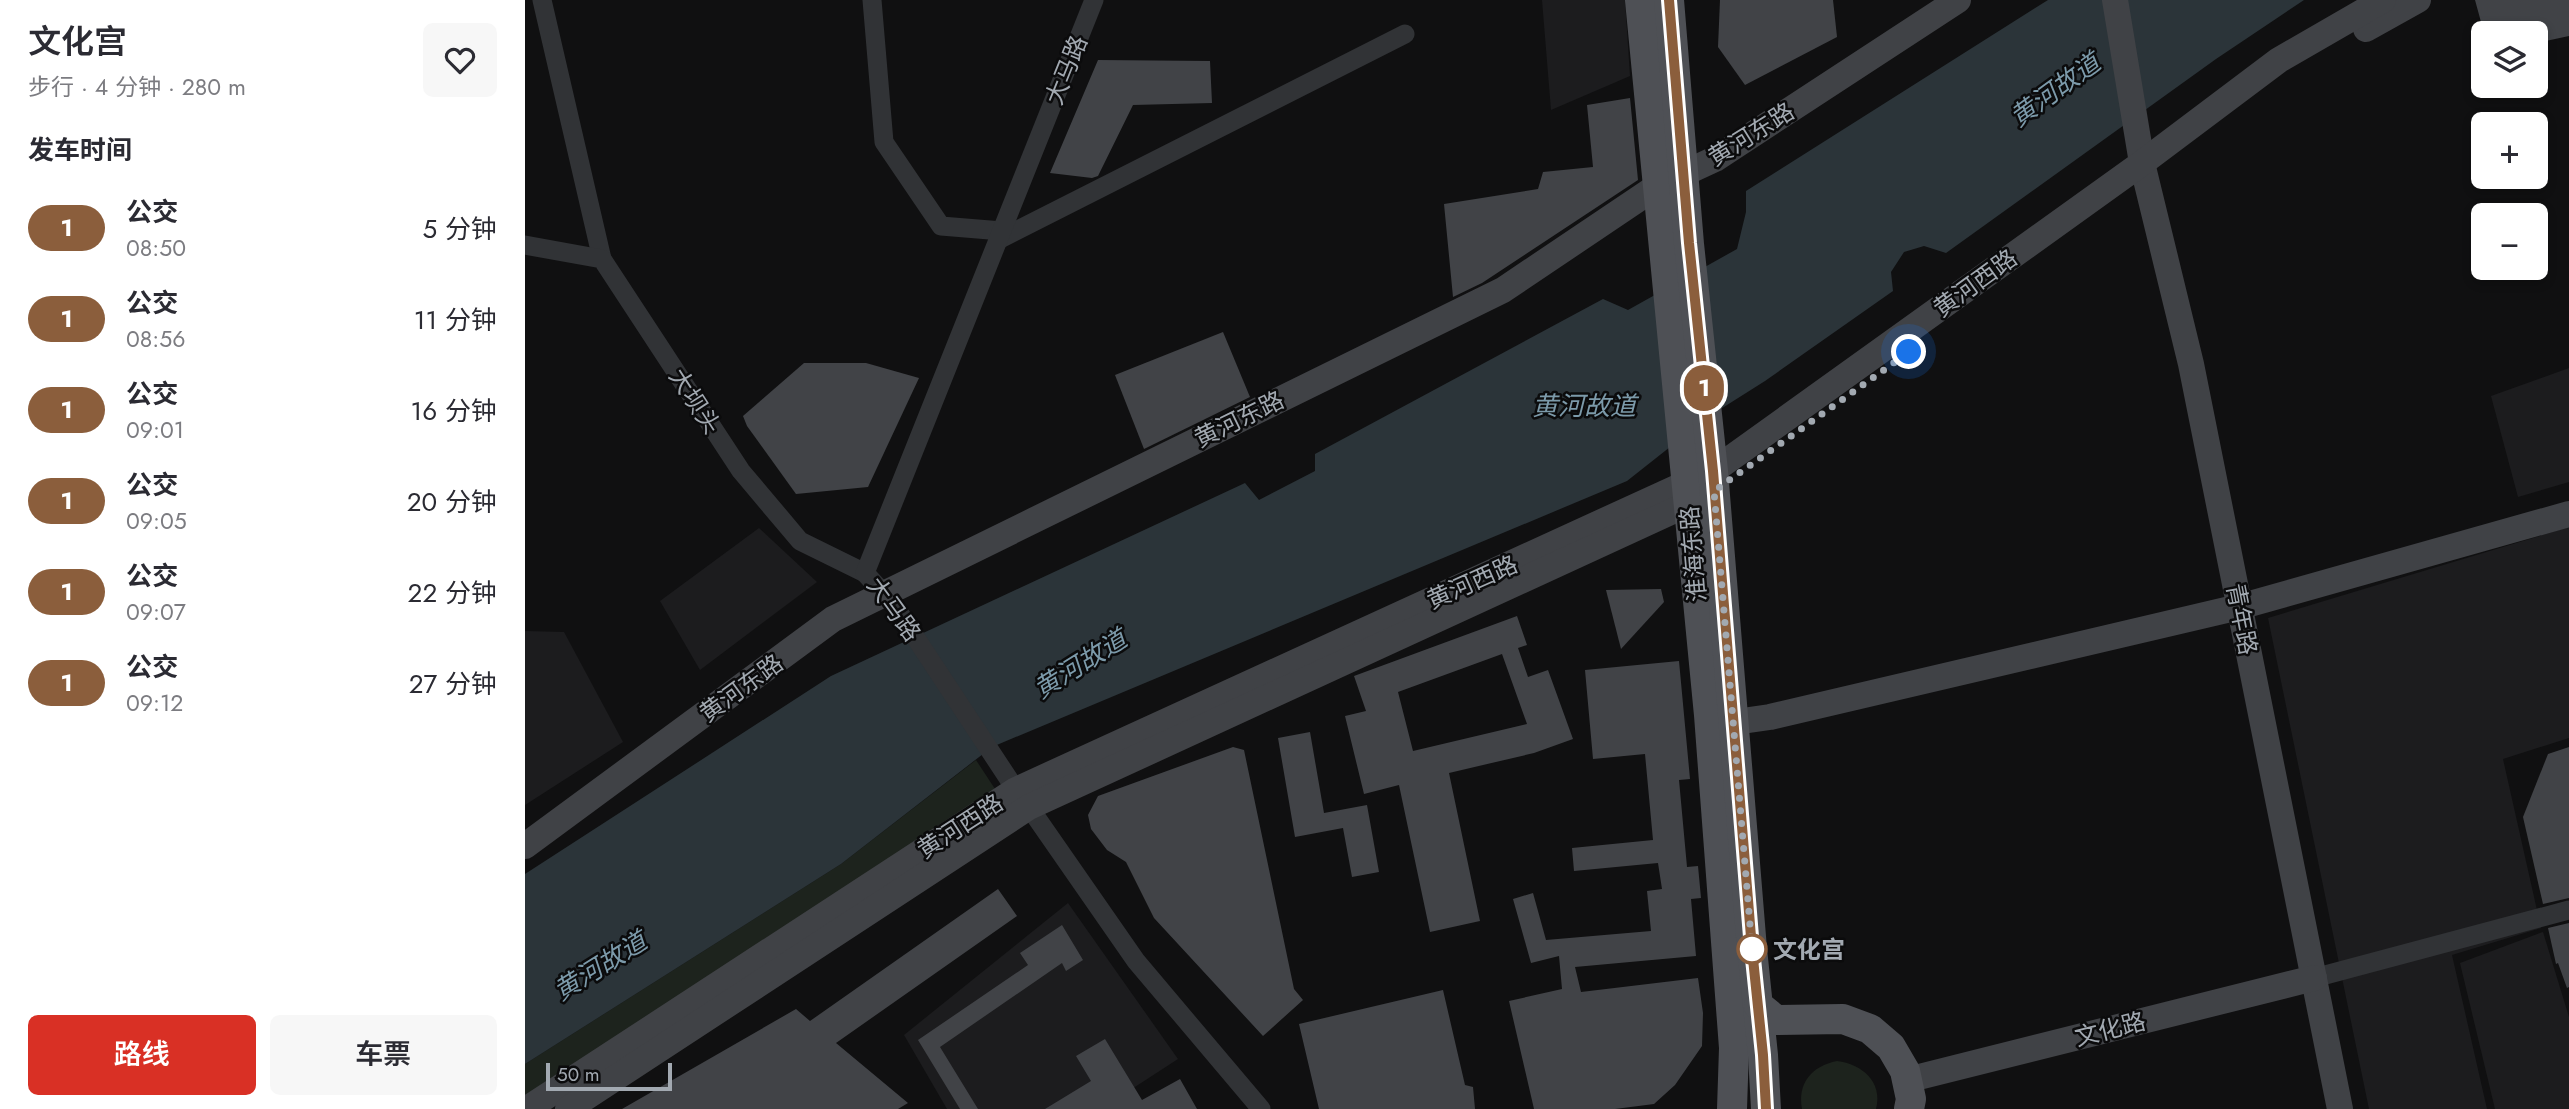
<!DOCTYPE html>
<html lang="zh">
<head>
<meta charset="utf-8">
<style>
  :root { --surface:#fff; --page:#f7f7f7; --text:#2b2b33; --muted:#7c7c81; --accent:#d93025 }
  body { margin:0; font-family:Jost,"Noto Sans SC",sans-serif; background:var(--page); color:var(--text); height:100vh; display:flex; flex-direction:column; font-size:26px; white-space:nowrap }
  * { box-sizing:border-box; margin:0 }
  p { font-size:23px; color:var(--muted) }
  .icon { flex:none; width:38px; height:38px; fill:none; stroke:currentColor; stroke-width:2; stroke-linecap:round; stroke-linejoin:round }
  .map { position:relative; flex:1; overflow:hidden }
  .side { display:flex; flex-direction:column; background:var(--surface); width:525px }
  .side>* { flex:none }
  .badge { padding:0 14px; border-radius:23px; font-size:24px; line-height:46px }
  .tools { position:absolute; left:1946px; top:21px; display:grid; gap:14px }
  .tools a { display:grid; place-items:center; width:77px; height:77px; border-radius:10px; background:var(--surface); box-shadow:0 4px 10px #0003; font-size:35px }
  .scale { position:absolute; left:21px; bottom:18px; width:126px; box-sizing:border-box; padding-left:7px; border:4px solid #a2a9b1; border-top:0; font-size:19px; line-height:24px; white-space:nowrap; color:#a2a9b1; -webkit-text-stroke:5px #0b0b0c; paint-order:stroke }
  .you { position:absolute; width:35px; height:35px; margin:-18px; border:5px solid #fff; border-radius:50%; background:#1a73e8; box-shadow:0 0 0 10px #1a73e833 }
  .map>.badge { position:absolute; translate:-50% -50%; box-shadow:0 0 0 4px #fff }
  h2 { padding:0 28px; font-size:26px; line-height:63px }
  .round { display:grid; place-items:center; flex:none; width:74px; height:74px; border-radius:10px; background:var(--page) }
  .summary { display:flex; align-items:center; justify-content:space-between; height:119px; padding:0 28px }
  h1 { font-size:33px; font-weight:600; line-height:52px }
  .action { display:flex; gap:14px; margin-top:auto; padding:14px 28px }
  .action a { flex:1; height:80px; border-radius:10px; background:var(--accent); color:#fff; font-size:28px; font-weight:600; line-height:80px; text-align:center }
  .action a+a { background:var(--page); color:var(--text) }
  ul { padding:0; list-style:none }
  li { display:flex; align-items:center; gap:21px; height:91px; padding:0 28px }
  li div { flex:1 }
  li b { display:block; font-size:26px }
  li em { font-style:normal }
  li .badge { min-width:77px; font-weight:700; text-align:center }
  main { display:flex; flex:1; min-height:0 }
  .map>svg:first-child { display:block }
</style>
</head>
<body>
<main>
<section class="side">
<div class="summary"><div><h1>文化宫</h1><p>步行 · 4 分钟 · 280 m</p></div><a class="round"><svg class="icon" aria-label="heart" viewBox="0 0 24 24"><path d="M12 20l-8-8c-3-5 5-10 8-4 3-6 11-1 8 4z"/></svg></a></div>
<h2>发车时间</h2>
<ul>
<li><span class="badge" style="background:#8b5e3c;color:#fff">1</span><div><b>公交</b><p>08:50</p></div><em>5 分钟</em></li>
<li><span class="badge" style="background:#8b5e3c;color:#fff">1</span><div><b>公交</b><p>08:56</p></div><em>11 分钟</em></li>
<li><span class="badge" style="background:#8b5e3c;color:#fff">1</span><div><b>公交</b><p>09:01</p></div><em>16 分钟</em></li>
<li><span class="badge" style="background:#8b5e3c;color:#fff">1</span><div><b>公交</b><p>09:05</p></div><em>20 分钟</em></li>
<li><span class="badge" style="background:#8b5e3c;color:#fff">1</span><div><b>公交</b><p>09:07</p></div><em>22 分钟</em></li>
<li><span class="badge" style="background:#8b5e3c;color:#fff">1</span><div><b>公交</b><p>09:12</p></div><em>27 分钟</em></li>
</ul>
<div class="action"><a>路线</a><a>车票</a></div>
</section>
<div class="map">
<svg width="2044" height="1109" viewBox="0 0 2044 1109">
  <rect width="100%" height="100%" fill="#101011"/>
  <g fill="#1c1c1e">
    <path d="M1017 0H1100L1105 76 1026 110Z"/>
    <path d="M2044 368V482L1993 497 1966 396Z"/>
    <path d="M2044 527V738L1978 759 2016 928 1927 955 1962 1109H1844L1743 618Z"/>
    <path d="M234 528 292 582 175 670 135 601Z"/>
    <path d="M0 631 39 632 98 742 0 805Z"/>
    <path d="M543 903 653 1059 576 1109H422L379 1035Z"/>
    <path d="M2018 932 2044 1017V1109H1970L1935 963Z"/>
  </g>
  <g fill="#1d231d">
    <path d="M451 760 472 792 0 1102V1064L316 864Z"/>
    <path d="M1312 1061C1337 1064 1358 1082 1351 1109H1277C1272 1083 1287 1066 1312 1061Z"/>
  </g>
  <path fill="#2b3439" d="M1523 0H1779L1691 59 1421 253 1399 246 1379 252 1366 272 1368 291 1240 381 1183 417 1102 481 467 747 316 864 0 1064V874L306 676 720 483 734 500 790 471V454L1078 299 1103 310 1212 249 1221 212V191Z"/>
  <g fill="#414347" fill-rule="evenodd">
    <path d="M1195 0H1308L1312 37 1220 85 1193 47Z"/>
    <path d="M1950 0H2044V36L2011 43V33H1959Z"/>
    <path d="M573 60 685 61 687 103 608 105 573 176 567 178 525 173Z"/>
    <path d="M1105 98 1113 180 957 283 928 297 919 204 1013 189 1018 172 1068 167 1062 105Z"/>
    <path d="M698 332 725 397 619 449 590 375Z"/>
    <path d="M279 363H341L394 378 343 487 271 494 222 426 218 416Z"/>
    <path d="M1136 589 1139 602 1096 649 1081 590Z"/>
    <path d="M992 616 1002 645 993 648 1003 677 1023 670 1048 739 1009 753 924 773 955 921 905 932 874 785 839 794 820 716 841 711 829 676ZM977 654 1002 724 888 751 873 692Z"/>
    <path d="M1154 661 1165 779 1154 780 1162 867 1173 866 1176 898 1166 899 1171 956 1050 967 1056 992 1173 978 1178 1013 1177 1046 1150 1085 1129 1104 1090 1109H1009L984 1001 1037 989 1034 956 1006 963 988 899 1008 893 1021 940 1126 931 1122 891 1137 889 1133 863 1049 871 1047 848 1128 840 1120 754 1068 759 1060 670Z"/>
    <path d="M785 732 799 813 842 805 854 872 827 877 818 828 770 837 753 738Z"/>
    <path d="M708 747 719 750 769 989 778 1000 738 1036 629 918 601 862 582 850 566 829 563 815 573 796Z"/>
    <path d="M2044 747V898L2018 904 1998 817 2023 754Z"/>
    <path d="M473 889 492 916 311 1043 383 1103 373 1109H97L271 1009 285 1021Z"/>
    <path d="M2044 923V987L2042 988 2033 963 2031 964 2023 928Z"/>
    <path d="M537 925 558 960 541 971 537 963 415 1047 453 1109H435L393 1040 503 965 495 953Z"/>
    <path d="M918 990 940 1085 948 1087 950 1109H794L774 1024Z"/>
    <path d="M580 1039 617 1100 655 1079 672 1109H520L566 1081 551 1056Z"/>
  </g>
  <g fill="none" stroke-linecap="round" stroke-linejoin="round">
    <g stroke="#313336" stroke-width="19">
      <path d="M17 0 77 259"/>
      <path d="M347 0 359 142 416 226 477 231"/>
      <path d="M473 240 880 34"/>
      <path d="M0 245 77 259 216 471 275 541 340 573"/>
      <path d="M485 781 369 605 340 573 569 0"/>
      <path d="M504 807 611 961 736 1109"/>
      <path d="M1789 978 2044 910"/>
    </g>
    <g stroke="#404246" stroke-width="26">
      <path d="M1590 0 1617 163 1666 364 1815 1109"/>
      <path d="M1841 29 1893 0"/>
      <path d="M1210 722 1245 717 1714 607 2044 514"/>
      <path d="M0 846 308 619 978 290 1134 185 1190 159 1433 0"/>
      <path d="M1382 1080 1789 978"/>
      <path d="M2 1109 491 790 1188 471 1617 163 1754 60 1858 0"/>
      <path d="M43 1109 504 807 1150 510"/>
    </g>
    <g stroke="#4e5055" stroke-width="30">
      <path d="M1115 0 1184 715 1209 1048 1207 1109"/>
      <path d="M1144 0 1164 244 1188 471 1227 949 1238 1055 1241 1109"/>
      <path d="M1234 1006 1251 1020 1318 1019 1345 1029 1366 1047 1380 1071 1386 1099 1384 1109"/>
    </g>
  </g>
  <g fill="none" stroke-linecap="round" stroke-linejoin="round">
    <g stroke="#fff" stroke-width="16">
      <path id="line" d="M1144 0 1164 243 1188 471 1227 949 1238 1055 1241 1109"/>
    </g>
    <use href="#line" stroke="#8b5e3c" stroke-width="10"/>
    <path stroke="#a2a9b1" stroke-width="7" stroke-dasharray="0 12.6" d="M1227 949 1189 491 1384 352"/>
  </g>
  <circle fill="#fff" stroke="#8b5e3c" stroke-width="3.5" cx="1227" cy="949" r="14"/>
  <g text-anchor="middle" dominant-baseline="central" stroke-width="5" stroke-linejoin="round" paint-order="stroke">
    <g font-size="24" fill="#a2a9b1" stroke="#0b0b0c">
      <text transform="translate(541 70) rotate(-68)">大马路</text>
      <text transform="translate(1226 134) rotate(-32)">黄河东路</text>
      <text transform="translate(1450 283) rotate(-36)">黄河西路</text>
      <text transform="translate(170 401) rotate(57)">大坝头</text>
      <text transform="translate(714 419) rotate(-26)">黄河东路</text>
      <text transform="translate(1168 554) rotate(-95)">淮海东路</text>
      <text transform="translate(947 582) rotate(-24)">黄河西路</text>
      <text transform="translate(369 609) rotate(54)">大马路</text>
      <text transform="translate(1717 619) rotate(79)">青年路</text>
      <text transform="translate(216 688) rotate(-36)">黄河东路</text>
      <text transform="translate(435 826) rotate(-33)">黄河西路</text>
      <text transform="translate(1585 1029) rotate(-14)">文化路</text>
    </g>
    <g font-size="24" font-weight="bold" fill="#a2a9b1" stroke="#0b0b0c" text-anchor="start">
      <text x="1248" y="949">文化宫</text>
    </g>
    <g font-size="26" font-style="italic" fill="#7c9aaa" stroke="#0b0b0c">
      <text transform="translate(1530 90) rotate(-36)">黄河故道</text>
      <text x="1059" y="406">黄河故道</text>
      <text transform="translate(555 664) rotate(-32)">黄河故道</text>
      <text transform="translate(75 966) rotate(-32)">黄河故道</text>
    </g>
  </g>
</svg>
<div class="tools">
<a><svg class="icon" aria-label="layers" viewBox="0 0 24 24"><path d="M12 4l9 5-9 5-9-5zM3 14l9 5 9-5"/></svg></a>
<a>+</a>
<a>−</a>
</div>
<div class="scale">50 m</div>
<div class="you" style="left:1384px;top:352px"></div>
<b class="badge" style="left:1179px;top:388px;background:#8b5e3c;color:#fff">1</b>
</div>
</main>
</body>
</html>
